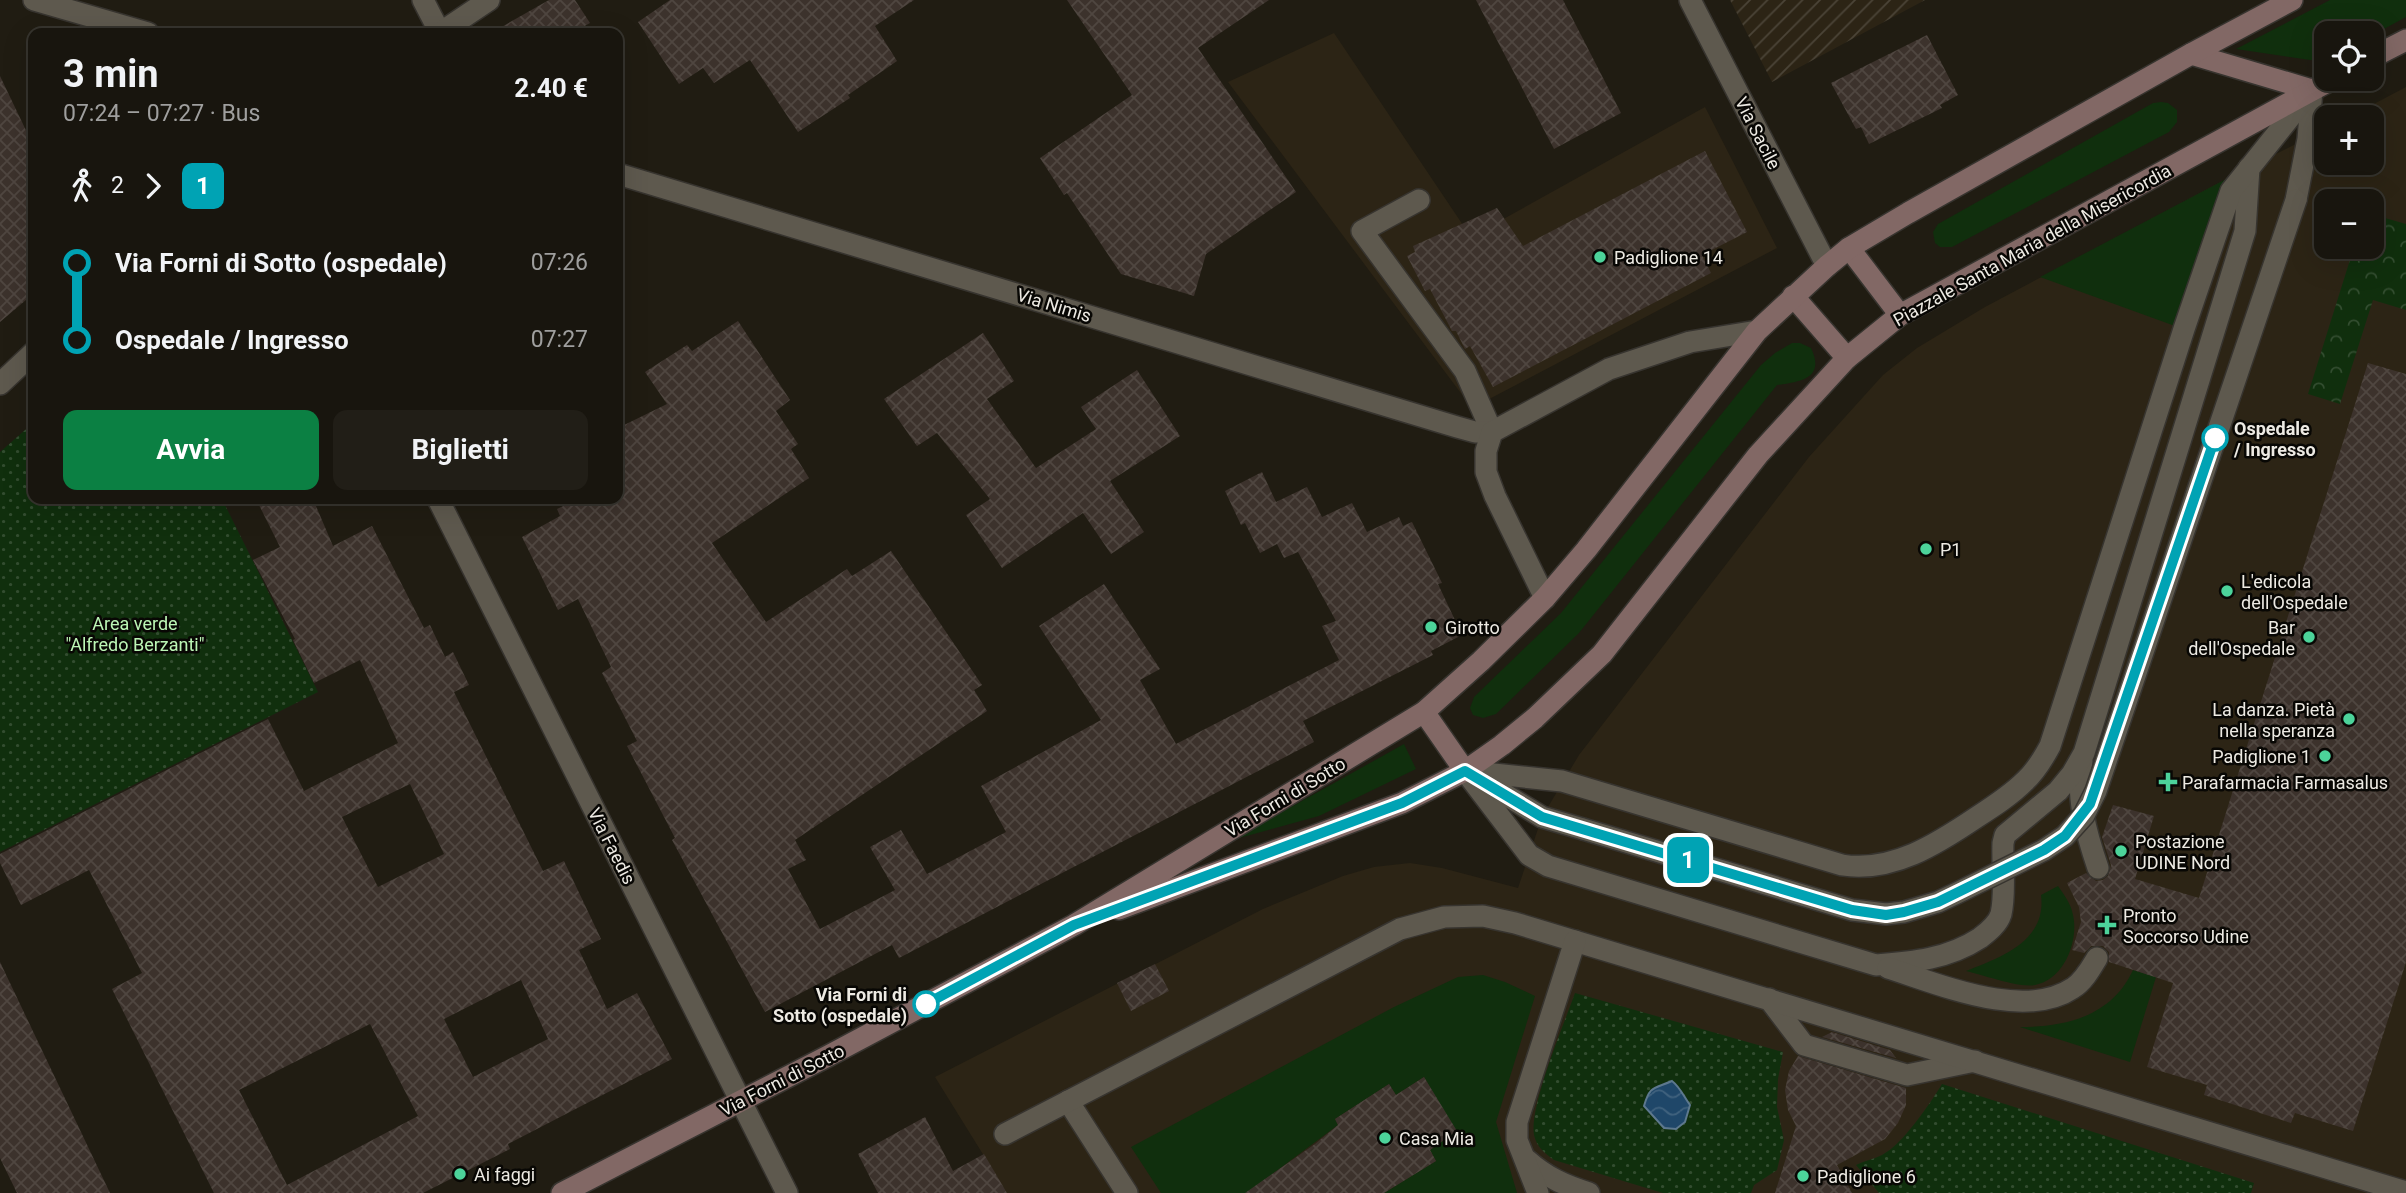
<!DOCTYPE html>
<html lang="it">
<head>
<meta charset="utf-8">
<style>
  :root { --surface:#18150e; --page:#211e17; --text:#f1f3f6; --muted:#9f9f9e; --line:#36342e; --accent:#0b8043 }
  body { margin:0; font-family:Roboto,sans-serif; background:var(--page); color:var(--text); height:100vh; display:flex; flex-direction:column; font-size:26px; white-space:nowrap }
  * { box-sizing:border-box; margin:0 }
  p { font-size:23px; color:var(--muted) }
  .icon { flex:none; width:38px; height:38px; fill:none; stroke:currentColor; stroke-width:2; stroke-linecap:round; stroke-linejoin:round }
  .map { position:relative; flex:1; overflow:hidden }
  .drawer { position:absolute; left:28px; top:28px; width:595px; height:476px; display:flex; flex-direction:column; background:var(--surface); border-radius:14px; box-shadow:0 7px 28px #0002,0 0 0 2px var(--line) }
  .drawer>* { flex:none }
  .badge { padding:0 14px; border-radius:10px; font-size:24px; line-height:46px }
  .buttons { position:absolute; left:2314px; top:21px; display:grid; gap:14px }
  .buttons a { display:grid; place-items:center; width:70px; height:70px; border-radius:14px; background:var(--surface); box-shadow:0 7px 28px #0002,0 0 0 2px var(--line); font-size:35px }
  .map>.badge { position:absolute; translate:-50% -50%; box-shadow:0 0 0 4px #fff }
  .legs { display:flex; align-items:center; gap:10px; height:77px; padding:0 35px; font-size:23px }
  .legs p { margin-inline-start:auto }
  .overview { display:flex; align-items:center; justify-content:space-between; height:119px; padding:0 35px }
  h1 { font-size:38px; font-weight:700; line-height:52px }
  .button { display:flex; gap:14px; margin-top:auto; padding:14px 35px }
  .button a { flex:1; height:80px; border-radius:14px; background:var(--accent); color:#fff; font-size:28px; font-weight:700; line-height:80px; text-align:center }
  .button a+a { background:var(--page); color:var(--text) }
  ul { padding:0 35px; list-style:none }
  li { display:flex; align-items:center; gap:24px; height:77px; font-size:26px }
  li i { display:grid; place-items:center; width:10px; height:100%; margin:0 9px; background:currentColor }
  li i::after { content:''; width:18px; height:18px; margin:-9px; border:5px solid; border-radius:50%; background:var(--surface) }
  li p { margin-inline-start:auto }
  li:first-child i { background:linear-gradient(#0000 50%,currentColor 0) }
  li:last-child i { background:linear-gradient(currentColor 50%,#0000 0) }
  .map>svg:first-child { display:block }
</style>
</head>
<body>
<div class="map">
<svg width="2406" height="1193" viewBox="0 0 2406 1193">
  <defs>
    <pattern id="industrial-furrows" width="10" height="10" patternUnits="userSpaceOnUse" patternTransform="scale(1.75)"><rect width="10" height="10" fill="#2c2415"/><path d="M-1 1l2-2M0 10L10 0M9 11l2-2" fill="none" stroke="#4b4437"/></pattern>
    <pattern id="forest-crowns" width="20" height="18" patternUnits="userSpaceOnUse" patternTransform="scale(1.75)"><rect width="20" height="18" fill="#102f0d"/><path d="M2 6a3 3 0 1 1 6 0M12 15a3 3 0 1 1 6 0" fill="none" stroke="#334d30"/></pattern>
    <pattern id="park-dots" width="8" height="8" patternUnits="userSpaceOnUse" patternTransform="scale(1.75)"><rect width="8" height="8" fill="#102f0d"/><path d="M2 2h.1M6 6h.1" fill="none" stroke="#334d30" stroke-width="1.8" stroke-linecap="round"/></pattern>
    <pattern id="water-waves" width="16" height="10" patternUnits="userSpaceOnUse" patternTransform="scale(1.75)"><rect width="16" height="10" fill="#1f4769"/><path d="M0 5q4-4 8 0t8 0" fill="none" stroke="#40627e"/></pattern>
    <pattern id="building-cross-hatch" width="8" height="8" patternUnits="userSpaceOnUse" patternTransform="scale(1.75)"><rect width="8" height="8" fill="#3c322c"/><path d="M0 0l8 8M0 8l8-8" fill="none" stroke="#4f4640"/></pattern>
  </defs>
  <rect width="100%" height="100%" fill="#201c12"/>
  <g fill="#2c2415" fill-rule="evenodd">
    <path d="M1334 33 1471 237 1705 107 1777 248 1472 408 1228 82Z"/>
    <path d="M2406 87V1193H1007L935 1077 1263 909 1343 876 1374 867 1410 863 1442 868 1518 888 1542 817 1579 755 1809 457 1883 375 1917 348 1985 307 2228 178 2326 129V163H2371V117H2349ZM2326 201H2371V247H2326Z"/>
  </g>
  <path fill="url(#industrial-furrows)" d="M1730 0H1925L1772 82Z"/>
  <g fill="#102f0d">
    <path d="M2330 0H2406V17L2371 36V33H2326V61L2324 62 2236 49Z"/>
    <path d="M2161 102 2168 103 2177 110V122L2169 132 1952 247H1940L1935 243 1933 232 1938 224 2153 103Z"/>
    <path d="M2228 178 2175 326 2040 277Z"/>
    <path d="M1792 343H1800L1811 348C1826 379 1799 382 1777 385L1579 633 1496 714 1483 718 1473 715 1470 708 1474 697 1561 613 1761 365 1775 353Z"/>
    <path d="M1404 744 1416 769 1319 816 1232 840Z"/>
    <path d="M2058 886C2065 896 2071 904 2073 915 2079 941 2064 980 2035 985 2018 988 1984 975 1966 971 2001 957 2047 941 2041 895Z"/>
    <path d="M2133 970 2156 977 2130 1062 2020 1027C2066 1027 2112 1016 2133 970Z"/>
    <path d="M1483 975 1505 982 1535 996 1496 1122 1517 1193H1384L1436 1161 1430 1150 1456 1131 1424 1077 1396 1095 1389 1084 1335 1119 1338 1125 1247 1193H1161L1131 1147 1394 1007 1458 977Z"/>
  </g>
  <path fill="url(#forest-crowns)" d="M2371 214 2406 224V310L2373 300 2340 404 2308 394 2354 247H2371Z"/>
  <g fill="url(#park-dots)">
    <path d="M33 423V499H222L318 692 0 852V452Z"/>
    <path d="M1575 993 1783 1052 1778 1079 1777 1107 1784 1140 1777 1170 1754 1185 1751 1193H1663L1554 1160C1545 1153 1537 1148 1534 1135 1529 1107 1564 1024 1575 993Z"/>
    <path d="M1942 1084 2254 1183 2251 1193H1879L1856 1165C1864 1161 1874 1159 1882 1155 1903 1144 1929 1105 1942 1084Z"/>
  </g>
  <path fill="url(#water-waves)" stroke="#5d788e" stroke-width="2" d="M1672 1081C1680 1087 1684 1097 1690 1105L1685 1122 1676 1129 1664 1128 1644 1106C1650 1085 1654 1089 1672 1081Z"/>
  <g fill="url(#building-cross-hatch)" fill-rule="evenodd">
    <path d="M549 0H575L590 23 572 33H491Z"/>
    <path d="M670 0H914L875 26 897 61 848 95 850 98 798 132 750 60 714 83 703 68 679 84 638 22Z"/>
    <path d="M1067 0H1269L1198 48 1296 192 1206 254 1194 296 1121 274 1067 193 1064 195 1040 158 1132 95Z"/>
    <path d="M1476 0H1563L1621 113 1554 149Z"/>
    <path d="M1927 35 1958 95 1940 105 1942 108 1869 144 1861 127 1856 129 1831 83Z"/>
    <path d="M0 76 33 145V294L0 322Z"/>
    <path d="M1705 151 1747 232 1702 255 1711 273 1493 387 1470 346 1465 349 1456 331H1452L1430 289 1425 291 1407 256 1415 252 1413 246 1497 208 1523 246Z"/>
    <path d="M738 321 790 400 776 411 798 444 791 449 809 478 712 543 766 622 847 569 852 576 891 551 982 685 974 690 987 711 795 840 806 860 788 869 820 929 895 890 870 847 901 830 927 874 1006 832 981 786 1101 720 1039 626 1104 584 1160 669 1140 680 1176 744 1339 660 1322 626 1336 621 1298 552 1284 558 1277 544 1260 553 1245 523 1241 525 1225 491 1262 472 1276 502 1307 487 1322 517 1352 503 1367 532 1399 517 1403 526 1412 522 1442 583 1438 584 1462 635 1431 651 1433 655 1303 721 1314 742 899 958 892 945 765 1012 672 840 675 838 627 746 637 741 602 673 611 667 578 599 558 610 522 537 560 516 557 509 578 499H618V428L667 404 645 372 687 345 692 351Z"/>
    <path d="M983 333 1014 381 987 399 1036 468 1096 429 1081 407 1137 370 1180 436 1110 481 1144 532 1111 554 1083 513 1002 568 966 515 990 499 937 433 917 446 884 399Z"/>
    <path d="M2368 363 2406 374V962L2353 1131 2295 1113 2291 1123 2204 1095 2207 1085 2147 1067 2173 983 2109 962V952L2103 946H2091L2084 953 2072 950 2081 922 2079 907 2067 883 2086 873 2096 881 2103 880 2108 876 2111 865 2102 837 2113 805 2154 816 2135 879 2199 898Z"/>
    <path d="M256 499H313L333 546 372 526 424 628 430 625 445 657 453 652 469 685 454 692 543 871 564 861 601 939 579 950 607 1009 637 993 672 1059 508 1144 510 1149 423 1193H214L112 989 142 973 89 870 21 905 0 863V854L268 719 304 791 398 743 360 660 314 683 293 640 295 639 253 560 280 547ZM410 784 444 854 378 887 342 817ZM521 980 548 1039 473 1077 444 1019ZM370 1024 418 1116 287 1185 239 1090Z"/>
    <path d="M0 962 110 1193H17L0 1158Z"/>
    <path d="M1155 964 1169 991 1131 1011 1117 983Z"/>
    <path d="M1832 1032 1890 1050 1896 1058 1822 1037Z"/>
    <path d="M1798 1056 1906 1088V1105L1898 1123 1885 1139 1837 1165 1852 1193H1775L1796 1126 1788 1110 1785 1090 1789 1071Z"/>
    <path d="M1424 1077 1457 1131 1430 1150 1436 1161 1384 1193H1245L1315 1144 1338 1125 1335 1119 1389 1084 1396 1095Z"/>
    <path d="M925 1117 953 1171 984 1154 1007 1193H878L858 1154Z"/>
  </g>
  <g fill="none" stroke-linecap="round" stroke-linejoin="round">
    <g stroke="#37342f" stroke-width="24">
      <g id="lane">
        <path d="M1419 200 1362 231 1465 371 1492 432"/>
        <path d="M2296 200 2308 139 2312 90"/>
        <path d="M2082 761C2076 797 2086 833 2098 868"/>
        <path d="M1465 771 1529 855 1548 866 1876 965C1913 962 1948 959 1980 938 1988 932 1998 924 2001 914 2006 892 2002 865 2003 843L2005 835 2058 791 2072 774 2084 753 2245 231 2249 168"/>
        <path d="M1465 771 1562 781 1842 865C1892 873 1937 844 1977 817 1994 806 2011 795 2025 781 2036 771 2043 759 2050 746L2184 329 2231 191 2311 91"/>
        <path d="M1476 777 1542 817 1583 829"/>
        <path d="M1888 968C1939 984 2024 1021 2073 988 2084 981 2091 968 2097 958"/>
        <path d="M1769 999 1804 1045 1907 1075 1975 1061"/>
        <path d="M1068 1101 1127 1193"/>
        <path d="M1005 1134 1400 929 1444 917 1483 916 1515 923 2406 1192"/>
        <path d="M1527 1160C1546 1177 1564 1185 1589 1193"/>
        <path d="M1538 1193 1517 1140V1122L1575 941"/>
      </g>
    </g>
    <g stroke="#37342f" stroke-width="24">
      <g id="street">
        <path d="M34 0 148 33"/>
        <path d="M423 0 440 33"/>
        <path d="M1690 0 1827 266"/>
        <path d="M440 33 489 0"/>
        <path d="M618 174 1457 427 1475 432H1492"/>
        <path d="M0 384 33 353"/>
        <path d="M438 499 787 1193"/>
        <path d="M1545 598 1495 496 1486 472V451L1492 432 1609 369 1690 342 1757 331"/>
      </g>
    </g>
    <g stroke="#37342f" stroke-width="24">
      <g id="secondary">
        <path d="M2191 54 2312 90"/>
        <path d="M2371 58 2406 40"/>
        <path d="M1849 248 1900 315"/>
        <path d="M1793 296 1847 358"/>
        <path d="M1424 712 1465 771"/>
        <path d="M1119 909 1402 803 1465 771 1502 745 1535 718 1602 654 1758 455 1847 358 1900 315 2333 79"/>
        <path d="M562 1193 828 1056 1074 925 1424 712 1481 661 1545 598 1586 550 1757 331 1827 266 1849 248 1908 213 2191 54 2292 0"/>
      </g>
    </g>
    <use href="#lane" stroke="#5e594e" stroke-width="21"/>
    <use href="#street" stroke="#5e594e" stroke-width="21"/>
    <use href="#secondary" stroke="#826865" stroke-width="21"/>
    <g stroke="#37342f" stroke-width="24" stroke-linecap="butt">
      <path id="lane-bridge" d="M1583 829 1852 910 1886 914 1904 912 1938 902 1957 893 2044 850 2065 836 2084 815 2096 791 2296 200"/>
    </g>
    <use href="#lane-bridge" stroke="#5e594e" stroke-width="21"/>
  </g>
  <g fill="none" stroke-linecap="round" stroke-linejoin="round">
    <g stroke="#fff" stroke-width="16">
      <path id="line-1" d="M926 1004 1074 925 1402 803 1465 771 1542 817 1852 910 1886 915 1904 912 1938 902 2044 850 2065 836 2090 804 2215 438"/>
    </g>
    <use href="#line-1" stroke="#00a3b4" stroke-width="10"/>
  </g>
  <g fill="#4cd39a" stroke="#080704" stroke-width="2.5">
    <circle cx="1600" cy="257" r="7"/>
    <circle cx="1926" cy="549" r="7"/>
    <circle cx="2227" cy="591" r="7"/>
    <circle cx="1431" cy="627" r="7"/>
    <circle cx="2309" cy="637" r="7"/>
    <circle cx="2349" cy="719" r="7"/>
    <circle cx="2325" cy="756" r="7"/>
    <path d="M2164.5 771.5h7v7h7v7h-7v7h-7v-7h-7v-7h7z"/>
    <circle cx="2121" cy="851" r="7"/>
    <path d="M2103.5 914.5h7v7h7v7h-7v7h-7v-7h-7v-7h7z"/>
    <circle cx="1385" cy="1138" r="7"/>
    <circle cx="460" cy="1174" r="7"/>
    <circle cx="1803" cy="1176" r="7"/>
  </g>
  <g fill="#fff" stroke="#00a3b4" stroke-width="3.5">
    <circle cx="2215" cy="438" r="12"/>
    <circle cx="926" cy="1004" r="12"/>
  </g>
  <g text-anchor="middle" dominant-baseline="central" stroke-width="5" stroke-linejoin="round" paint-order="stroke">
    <g font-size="18" fill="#edeae3" stroke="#080704">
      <text transform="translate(1758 133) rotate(63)">Via Sacile</text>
      <text transform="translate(2032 245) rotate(-29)">Piazzale Santa Maria della Misericordia</text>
      <text transform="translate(1054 305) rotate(17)">Via Nimis</text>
      <text transform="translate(1285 797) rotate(-31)">Via Forni di Sotto</text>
      <text transform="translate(612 846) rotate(63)">Via Faedis</text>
      <text transform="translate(782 1080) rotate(-27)">Via Forni di Sotto</text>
    </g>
    <g font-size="18" fill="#edeae3" stroke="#080704" text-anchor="start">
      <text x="1614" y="257">Padiglione 14</text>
      <text x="1940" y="549">P1</text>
      <text x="2241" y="581">L'edicola<tspan x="2241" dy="21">dell'Ospedale</tspan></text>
      <text x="1445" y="627">Girotto</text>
      <text x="2295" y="627" text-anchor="end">Bar<tspan x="2295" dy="21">dell'Ospedale</tspan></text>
      <text x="2335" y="709" text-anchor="end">La danza. Pietà<tspan x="2335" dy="21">nella speranza</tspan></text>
      <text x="2311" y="756" text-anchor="end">Padiglione 1</text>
      <text x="2182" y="782">Parafarmacia Farmasalus</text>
      <text x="2135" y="841">Postazione<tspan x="2135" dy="21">UDINE Nord</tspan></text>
      <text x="2123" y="915">Pronto<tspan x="2123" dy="21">Soccorso Udine</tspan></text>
      <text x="1399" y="1138">Casa Mia</text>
      <text x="474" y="1174">Ai faggi</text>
      <text x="1817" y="1176">Padiglione 6</text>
    </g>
    <g font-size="18" font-weight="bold" fill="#edeae3" stroke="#080704" text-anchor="start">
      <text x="2234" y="428">Ospedale<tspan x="2234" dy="21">/ Ingresso</tspan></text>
      <text x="907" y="994" text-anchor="end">Via Forni di<tspan x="907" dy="21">Sotto (ospedale)</tspan></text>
    </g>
    <g font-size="18" fill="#bcf5b5" stroke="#080704">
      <text x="135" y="623">Area verde<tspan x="135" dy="21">"Alfredo Berzanti"</tspan></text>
    </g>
  </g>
</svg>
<div class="buttons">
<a><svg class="icon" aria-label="locate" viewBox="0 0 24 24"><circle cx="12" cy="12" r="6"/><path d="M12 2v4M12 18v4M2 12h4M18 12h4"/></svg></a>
<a>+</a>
<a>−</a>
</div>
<b class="badge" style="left:1688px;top:860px;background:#00a3b4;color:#fff">1</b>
<section class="drawer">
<div class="overview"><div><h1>3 min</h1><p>07:24 – 07:27 · Bus</p></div><b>2.40 €</b></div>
<div class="legs"><svg class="icon" aria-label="walk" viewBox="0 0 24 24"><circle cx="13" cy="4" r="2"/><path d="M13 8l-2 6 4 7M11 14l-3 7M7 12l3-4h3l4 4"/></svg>2<svg class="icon" aria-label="forward" viewBox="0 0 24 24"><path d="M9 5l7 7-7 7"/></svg><b class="badge" style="background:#00a3b4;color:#fff">1</b></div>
<ul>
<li><i style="color:#00a3b4"></i><b>Via Forni di Sotto (ospedale)</b><p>07:26</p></li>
<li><i style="color:#00a3b4"></i><b>Ospedale / Ingresso</b><p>07:27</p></li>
</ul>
<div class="button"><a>Avvia</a><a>Biglietti</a></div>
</section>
</div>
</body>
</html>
